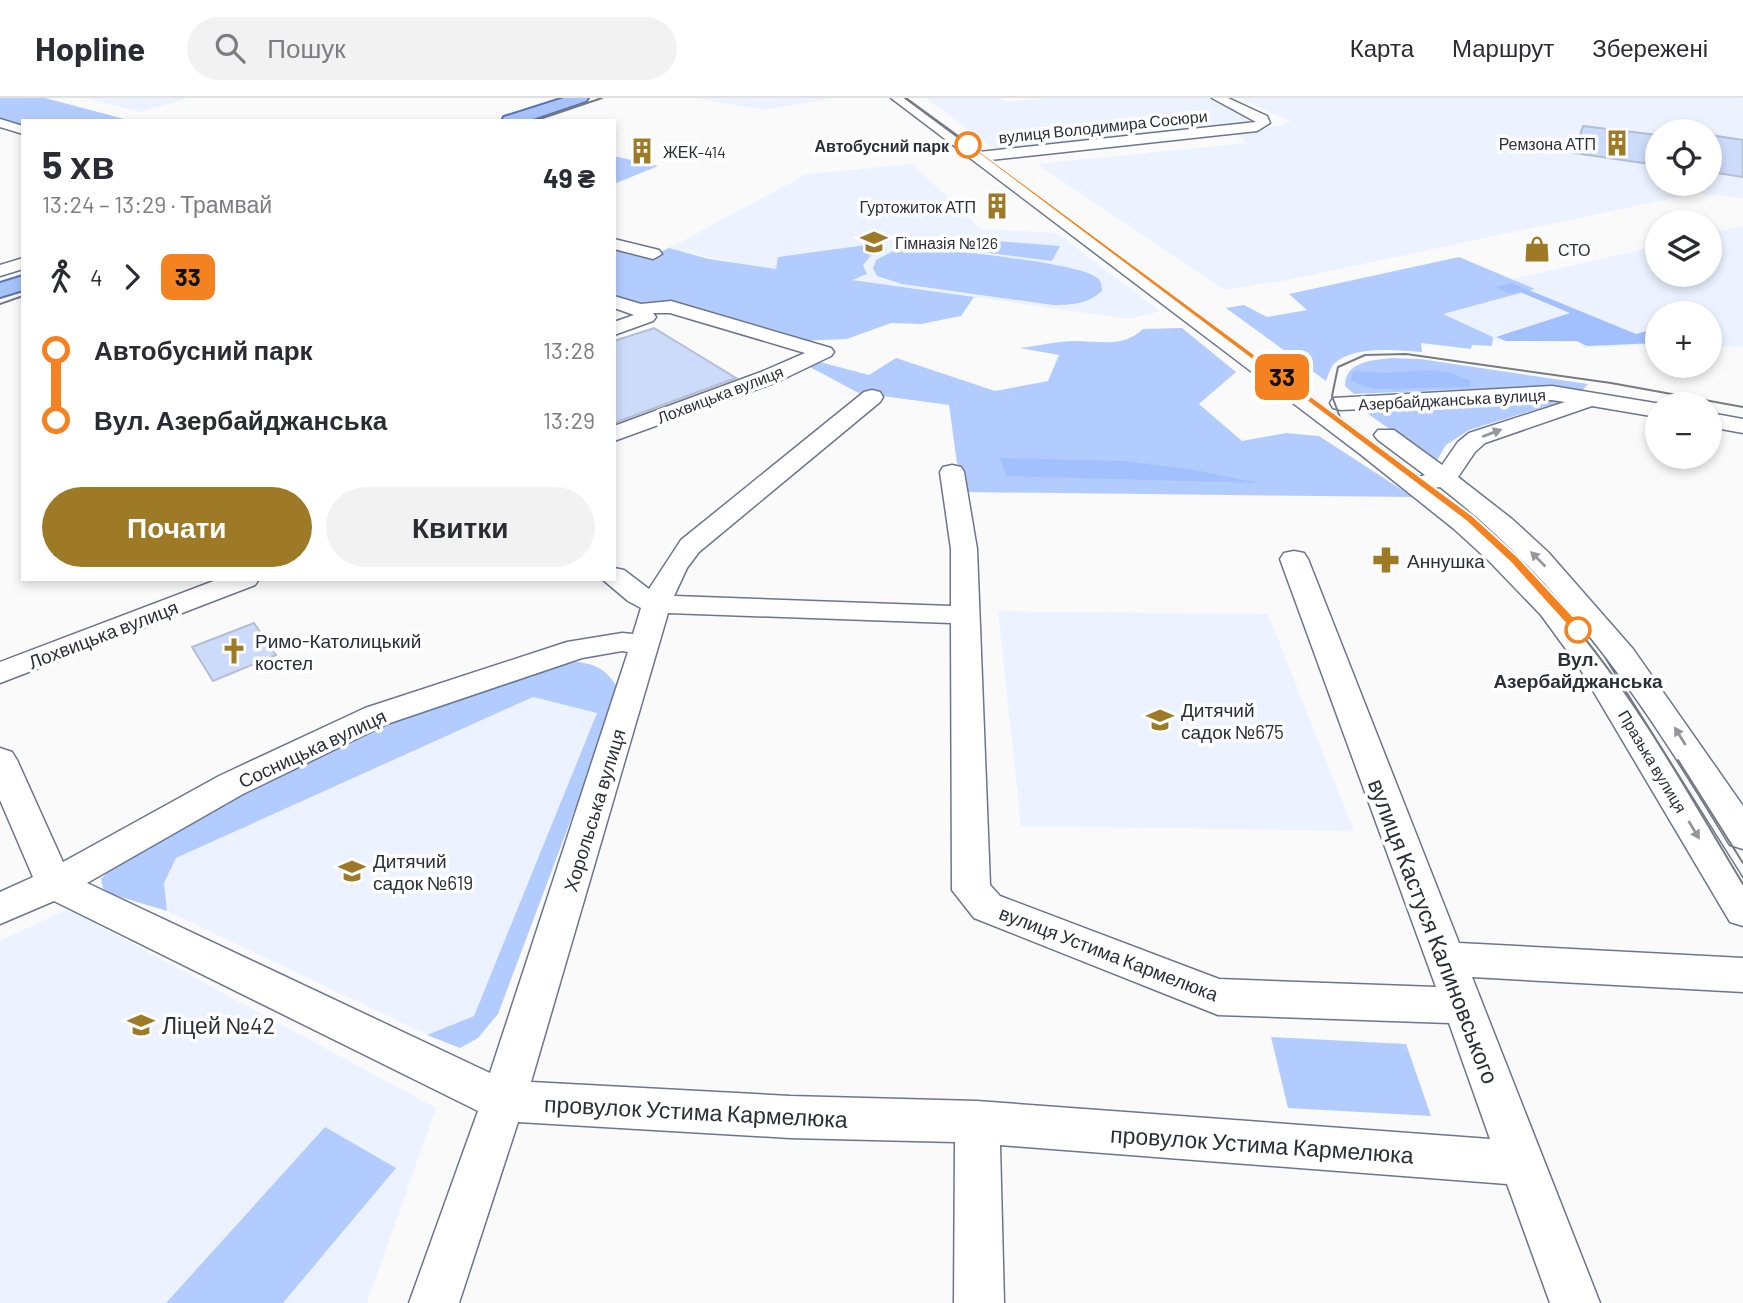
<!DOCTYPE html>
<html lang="uk">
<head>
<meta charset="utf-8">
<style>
  :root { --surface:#fff; --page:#f2f2f3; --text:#2b2b33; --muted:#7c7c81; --line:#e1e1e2; --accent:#9e7a26 }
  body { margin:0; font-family:Barlow,sans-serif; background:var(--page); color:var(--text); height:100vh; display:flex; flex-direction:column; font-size:26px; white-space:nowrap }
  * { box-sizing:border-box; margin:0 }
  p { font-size:23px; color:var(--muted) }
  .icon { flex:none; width:38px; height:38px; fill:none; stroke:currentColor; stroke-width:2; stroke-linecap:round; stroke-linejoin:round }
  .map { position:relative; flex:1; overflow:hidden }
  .panel { position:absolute; left:21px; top:21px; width:595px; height:462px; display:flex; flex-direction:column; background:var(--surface); border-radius:0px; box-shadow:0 4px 10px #0003 }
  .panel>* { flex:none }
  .badge { padding:0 14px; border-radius:10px; font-size:24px; line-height:46px }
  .buttons { position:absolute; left:1645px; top:21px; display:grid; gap:14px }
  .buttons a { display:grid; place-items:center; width:77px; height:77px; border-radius:50%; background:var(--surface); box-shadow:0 4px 10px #0003; font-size:35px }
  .map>.badge { position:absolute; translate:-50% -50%; box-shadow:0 0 0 4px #fff }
  .legs { display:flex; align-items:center; gap:10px; height:77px; padding:0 21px; font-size:23px }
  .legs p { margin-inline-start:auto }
  .summary { display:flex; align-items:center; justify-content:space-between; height:119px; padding:0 21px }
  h1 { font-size:38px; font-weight:700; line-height:52px }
  .primary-button { display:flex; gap:14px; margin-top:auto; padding:14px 21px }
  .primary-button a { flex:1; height:80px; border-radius:42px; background:var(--accent); color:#fff; font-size:28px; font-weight:700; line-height:80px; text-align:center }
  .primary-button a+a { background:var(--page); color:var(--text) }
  ul { padding:0 21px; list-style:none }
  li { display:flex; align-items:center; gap:24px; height:70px; font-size:26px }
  li i { display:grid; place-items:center; width:10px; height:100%; margin:0 9px; background:currentColor }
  li i::after { content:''; width:18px; height:18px; margin:-9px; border:5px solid; border-radius:50%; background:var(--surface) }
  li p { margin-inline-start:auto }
  li:first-child i { background:linear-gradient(#0000 50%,currentColor 0) }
  li:last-child i { background:linear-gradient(currentColor 50%,#0000 0) }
  header { display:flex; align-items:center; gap:42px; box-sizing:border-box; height:98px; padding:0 35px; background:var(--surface); border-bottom:2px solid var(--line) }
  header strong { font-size:33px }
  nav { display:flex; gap:38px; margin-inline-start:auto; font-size:24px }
  .search { width:490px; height:63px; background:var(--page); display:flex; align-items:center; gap:18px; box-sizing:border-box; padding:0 24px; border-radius:38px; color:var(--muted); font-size:26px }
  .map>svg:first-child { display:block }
</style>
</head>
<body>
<header>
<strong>Hopline</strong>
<div class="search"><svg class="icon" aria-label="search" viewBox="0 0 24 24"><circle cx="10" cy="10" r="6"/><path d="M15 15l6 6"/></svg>Пошук</div>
<nav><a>Карта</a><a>Маршрут</a><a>Збережені</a></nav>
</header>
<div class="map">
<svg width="1743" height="1205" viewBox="0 0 1743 1205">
  <rect width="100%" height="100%" fill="#fafafa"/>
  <g fill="#ecf2ff" fill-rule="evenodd">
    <path d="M86 0H188L140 14Z"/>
    <path d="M695 0H826L828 1 764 12Z"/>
    <path d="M926 0H1001L1007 4 1044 0H1211L1253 21 1252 26 1003 53 994 51Z"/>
    <path d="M1240 0H1740L1743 1V101L1697 95 1288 182 1224 192 1037 66 1248 45 1232 34 1279 28 1291 24ZM1657 33H1710V86H1657Z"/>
    <path d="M912 66 981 131 1057 135 1160 213 1129 221 739 166 669 150 807 76Z"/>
    <path d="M1743 128V249L1710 248V215H1657V246L1585 250 1577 244 1497 243 1404 211 1513 181 1657 148V177H1710V135Z"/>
    <path d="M998 513 1268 516 1354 733 1021 728Z"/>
    <path d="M533 599 597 615 474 918 428 937 167 813 164 785 176 760Z"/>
    <path d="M68 811 436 1010 367 1205H0V843Z"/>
  </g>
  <g fill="#b3ccff">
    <path d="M0 0H45L132 23H23V29L0 22Z"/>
    <path d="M614 58 658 68 614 86Z"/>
    <path d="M947 139 1060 148 1052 163 934 148Z"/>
    <path d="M866 147 873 155 863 167 867 176 852 182 974 199 961 218 921 226 891 225 847 241 801 243 670 207 636 208 614 201V148L659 155 669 150 709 161 776 171 778 159Z"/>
    <path d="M908 150C937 150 1078 165 1096 179 1101 182 1102 187 1102 193 1088 206 1072 207 1053 207L902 186 877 178 873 170 876 162 893 153Z"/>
    <path d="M1459 159 1535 191 1443 216 1493 239 1492 248 1472 247 1471 251 1421 245 1422 254C1398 252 1351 247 1333 267 1330 271 1328 278 1326 283L1226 210 1244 207 1267 219 1307 212 1289 196Z"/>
    <path d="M1182 230 1236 274 1199 306 1242 343 1286 335 1319 338 1413 399 961 394 949 307 875 297 866 299 808 268 820 264 869 277 896 260 995 293 1048 283 1059 257 1020 250C1038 248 1057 243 1075 243 1100 243 1123 250 1143 231Z"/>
    <path d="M1392 260 1420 261 1588 286 1581 294 1541 288 1354 296 1345 288C1345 263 1373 262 1392 260Z"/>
    <path d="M1567 302 1469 332 1446 347 1436 364 1364 313Z"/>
    <path d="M567 563C593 565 604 568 618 590L614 607 498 916 478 940 460 950 427 937 474 918 597 615 533 599 176 760 164 785 167 813 104 794 101 781 112 769 198 713 366 631Z"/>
    <path d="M1271 939 1406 946 1431 1018 1288 1010Z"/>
    <path d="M325 1029 396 1070 283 1205H166Z"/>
  </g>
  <g fill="#a2c0fd">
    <path d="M1512 185 1636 236 1657 230V245L1587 248 1577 243H1506L1496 239 1570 215 1520 194 1510 196 1495 189Z"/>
    <path d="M1432 272 1452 275 1471 283 1470 289 1376 291 1362 288 1351 282 1353 273 1384 275Z"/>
    <path d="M1000 360 1125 363 1194 372 1260 385 1006 378Z"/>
  </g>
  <g fill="#ccdbfa" stroke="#b2bed6" stroke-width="2">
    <path d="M1583 28 1657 37V67L1574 55Z"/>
    <path d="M1710 37 1743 42V79L1710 74Z"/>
    <path d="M654 230 736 280 614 325V243Z"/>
    <path d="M254 525 276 557 213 583 192 549Z"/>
  </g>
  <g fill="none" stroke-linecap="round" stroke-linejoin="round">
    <g stroke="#6b768c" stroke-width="3">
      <g id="minor">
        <path d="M891 0H905L979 54 1256 24 1212 0H1228L1267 18 1270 25 1257 33 990 62 1419 379 1425 377 1378 342 1374 337 1378 332H1394L1442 367 1458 344 1469 335 1565 304 1552 302 1341 312 1333 310 1330 305 1333 300 1552 288 1661 306H1657V319L1592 308 1485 345 1475 354 1458 379 1512 421 1548 454 1633 551 1743 708V751L1730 747C1648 612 1567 487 1440 389L1434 390 1509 451 1561 505 1603 558 1743 781V828L1730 824 1579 569 1541 517 1489 463 1454 431 1360 356Z"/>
        <path d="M0 21 23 28V36L0 29Z"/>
        <path d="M614 141 659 152 662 156 653 161 614 151Z"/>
        <path d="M23 160V171L0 178V167Z"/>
        <path d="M614 198 641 206 671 203 831 250 834 254 831 258 777 284 614 343V328L761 274 805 255 670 215H653L656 219 653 223 614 237V224L634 217 614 210Z"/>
        <path d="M872 292 880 294 883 299 880 304 699 454 687 470 674 498 951 508V451L940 374 943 369 952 367 961 369 964 374 977 451 990 787 1000 798 1219 881 1436 889 1280 461 1284 455 1294 453 1304 455 1308 461 1459 845 1743 860V894L1472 879 1600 1205H1550L1507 1086 1000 1047 1004 1205H954L955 1044 790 1040 518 1024 459 1205H409L478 1013 54 803 0 826V794L33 779 0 702V650L12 654 17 662 63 764 219 678 365 610 567 544 622 535 633 536 641 510 628 503 602 481H614V470L624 472 649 491 681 442 864 294ZM668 515 951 525 952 792 974 820 1218 917 1449 925 1490 1041 977 1003 790 998 531 984ZM622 553 628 554 490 975 87 785 243 696 387 626 582 560Z"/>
        <path d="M1710 315 1743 321V335L1710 329Z"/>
        <path d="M219 481H259L255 487 0 585V564Z"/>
      </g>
    </g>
    <g stroke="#5674b4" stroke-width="4">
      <g id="major">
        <path d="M564 0H588L586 3 527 23H502L504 19Z"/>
        <path d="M23 178V192L0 199V185Z"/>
      </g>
    </g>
    <use href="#minor" fill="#fff" fill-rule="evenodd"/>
    <use href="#major" fill="#a8c2fa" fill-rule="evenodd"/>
    <g stroke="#777a80" stroke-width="2">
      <path d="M905 0 1424 385C1479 429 1532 477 1578 532 1642 610 1691 700 1743 786"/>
      <path d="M534 23 602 0"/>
      <path d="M0 206 23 198"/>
      <path d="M1341 322 1332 298 1338 269 1365 257 1406 256 1611 285 1743 309"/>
      <path d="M1678 662 1743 765"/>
    </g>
  </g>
  <defs><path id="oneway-solid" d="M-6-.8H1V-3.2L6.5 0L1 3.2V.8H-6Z" transform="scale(1.75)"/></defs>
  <g fill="#94979c">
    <use href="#oneway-solid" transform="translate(1492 335) rotate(-21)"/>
    <use href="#oneway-solid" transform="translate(1538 461) rotate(-135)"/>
    <use href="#oneway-solid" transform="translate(1680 638) rotate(-122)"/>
    <use href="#oneway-solid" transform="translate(1694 732) rotate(59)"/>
  </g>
  <path fill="#f58220" stroke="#fff" stroke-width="2" d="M966 46H970L1473 418 1518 459 1583 529V535H1574L1510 464 1466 423Z"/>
  <defs>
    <g id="building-bare" transform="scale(2.1)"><path d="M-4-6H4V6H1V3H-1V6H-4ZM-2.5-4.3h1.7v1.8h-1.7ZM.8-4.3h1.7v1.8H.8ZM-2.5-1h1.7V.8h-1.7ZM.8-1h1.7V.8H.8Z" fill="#9e7a26" stroke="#fff" stroke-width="2.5" paint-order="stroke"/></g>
    <g id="school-bare" transform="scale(2.1)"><path d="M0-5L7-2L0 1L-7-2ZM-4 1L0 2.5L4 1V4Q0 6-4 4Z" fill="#9e7a26" stroke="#fff" stroke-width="2.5" paint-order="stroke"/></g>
    <g id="shop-bare" transform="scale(2.1)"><path d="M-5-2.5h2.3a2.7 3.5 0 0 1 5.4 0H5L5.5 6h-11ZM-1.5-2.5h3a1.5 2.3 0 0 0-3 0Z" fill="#9e7a26" stroke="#fff" stroke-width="2.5" paint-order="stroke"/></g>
    <g id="pharmacy-bare" transform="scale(2.1)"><path d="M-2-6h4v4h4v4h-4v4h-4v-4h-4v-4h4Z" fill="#9e7a26" stroke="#fff" stroke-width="2.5" paint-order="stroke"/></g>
    <g id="church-bare" transform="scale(2.1)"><path d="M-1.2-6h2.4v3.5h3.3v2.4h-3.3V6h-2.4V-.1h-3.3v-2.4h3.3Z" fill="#9e7a26" stroke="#fff" stroke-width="2.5" paint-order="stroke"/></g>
  </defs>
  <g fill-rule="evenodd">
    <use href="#building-bare" x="1617" y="45"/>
    <use href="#building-bare" x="642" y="53"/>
    <use href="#building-bare" x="997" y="108"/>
    <use href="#school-bare" x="874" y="144"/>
    <use href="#shop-bare" x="1537" y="151"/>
    <use href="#pharmacy-bare" x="1386" y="462"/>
    <use href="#church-bare" x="234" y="553"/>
    <use href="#school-bare" x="1160" y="622"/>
    <use href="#school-bare" x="352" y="773"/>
    <use href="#school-bare" x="141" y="927"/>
  </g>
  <g fill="#fff" stroke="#f58220" stroke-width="3.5">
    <circle cx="968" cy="47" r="12"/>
    <circle cx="1578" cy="532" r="12"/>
  </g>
  <g text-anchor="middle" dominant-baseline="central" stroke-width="7" stroke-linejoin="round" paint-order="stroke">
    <g font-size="16" fill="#2a2f38" stroke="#fff">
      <text transform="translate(1103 28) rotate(-6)">вулиця Володимира Сосюри</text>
      <text transform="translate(720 296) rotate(-21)">Лохвицька вулиця</text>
      <text transform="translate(1452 301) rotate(-3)">Азербайджанська вулиця</text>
      <text transform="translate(1653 663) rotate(59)">Празька вулиця</text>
    </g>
    <g font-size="16" fill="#2a2f38" stroke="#fff" text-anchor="start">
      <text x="1596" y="45" text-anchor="end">Ремзона АТП</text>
      <text x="663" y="53">ЖЕК-414</text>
      <text x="976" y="108" text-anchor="end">Гуртожиток АТП</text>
      <text x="895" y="144">Гімназія №126</text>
      <text x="1558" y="151">СТО</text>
    </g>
    <g font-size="16" font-weight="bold" fill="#2a2f38" stroke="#fff" text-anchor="end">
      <text x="949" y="47">Автобусний парк</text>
    </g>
    <g font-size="19" fill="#2a2f38" stroke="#fff" text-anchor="start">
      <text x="1407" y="462">Аннушка</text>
      <text x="255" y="542">Римо-Католицький<tspan x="255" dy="22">костел</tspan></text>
      <text x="1181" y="611">Дитячий<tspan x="1181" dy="22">садок №675</tspan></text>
      <text x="373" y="762">Дитячий<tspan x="373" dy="22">садок №619</tspan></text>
    </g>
    <g font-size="19" fill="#2a2f38" stroke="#fff">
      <text transform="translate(103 536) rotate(-21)">Лохвицька вулиця</text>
      <text transform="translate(312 650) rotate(-25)">Сосницька вулиця</text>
      <text transform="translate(594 712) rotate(-73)">Хорольська вулиця</text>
      <text transform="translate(1109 855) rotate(21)">вулиця Устима Кармелюка</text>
    </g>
    <g font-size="19" font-weight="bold" fill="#2a2f38" stroke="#fff">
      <text x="1578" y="560">Вул.<tspan x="1578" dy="22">Азербайджанська</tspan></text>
    </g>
    <g font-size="23" fill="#2a2f38" stroke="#fff">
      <text transform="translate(1434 833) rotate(69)">вулиця Кастуся Калиновського</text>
      <text transform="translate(696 1013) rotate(3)">провулок Устима Кармелюка</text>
      <text transform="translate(1262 1046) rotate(4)">провулок Устима Кармелюка</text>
    </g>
    <g font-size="23" fill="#2a2f38" stroke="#fff" text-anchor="start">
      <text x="162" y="927">Ліцей №42</text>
    </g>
  </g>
</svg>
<div class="buttons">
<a><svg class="icon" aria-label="locate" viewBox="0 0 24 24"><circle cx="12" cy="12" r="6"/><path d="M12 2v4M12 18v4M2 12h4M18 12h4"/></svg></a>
<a><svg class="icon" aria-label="layers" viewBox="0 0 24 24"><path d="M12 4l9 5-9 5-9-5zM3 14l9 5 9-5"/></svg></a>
<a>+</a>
<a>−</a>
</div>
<b class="badge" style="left:1282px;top:279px;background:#f58220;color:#111">33</b>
<section class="panel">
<div class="summary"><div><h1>5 хв</h1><p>13:24 – 13:29 · Трамвай</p></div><b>49 ₴</b></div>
<div class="legs"><svg class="icon" aria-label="walk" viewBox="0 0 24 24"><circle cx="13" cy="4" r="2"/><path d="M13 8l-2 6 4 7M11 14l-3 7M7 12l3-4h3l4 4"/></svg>4<svg class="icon" aria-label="forward" viewBox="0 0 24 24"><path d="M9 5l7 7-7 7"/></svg><b class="badge" style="background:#f58220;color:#111">33</b></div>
<ul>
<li><i style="color:#f58220"></i><b>Автобусний парк</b><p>13:28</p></li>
<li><i style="color:#f58220"></i><b>Вул. Азербайджанська</b><p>13:29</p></li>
</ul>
<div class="primary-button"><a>Почати</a><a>Квитки</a></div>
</section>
</div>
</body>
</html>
